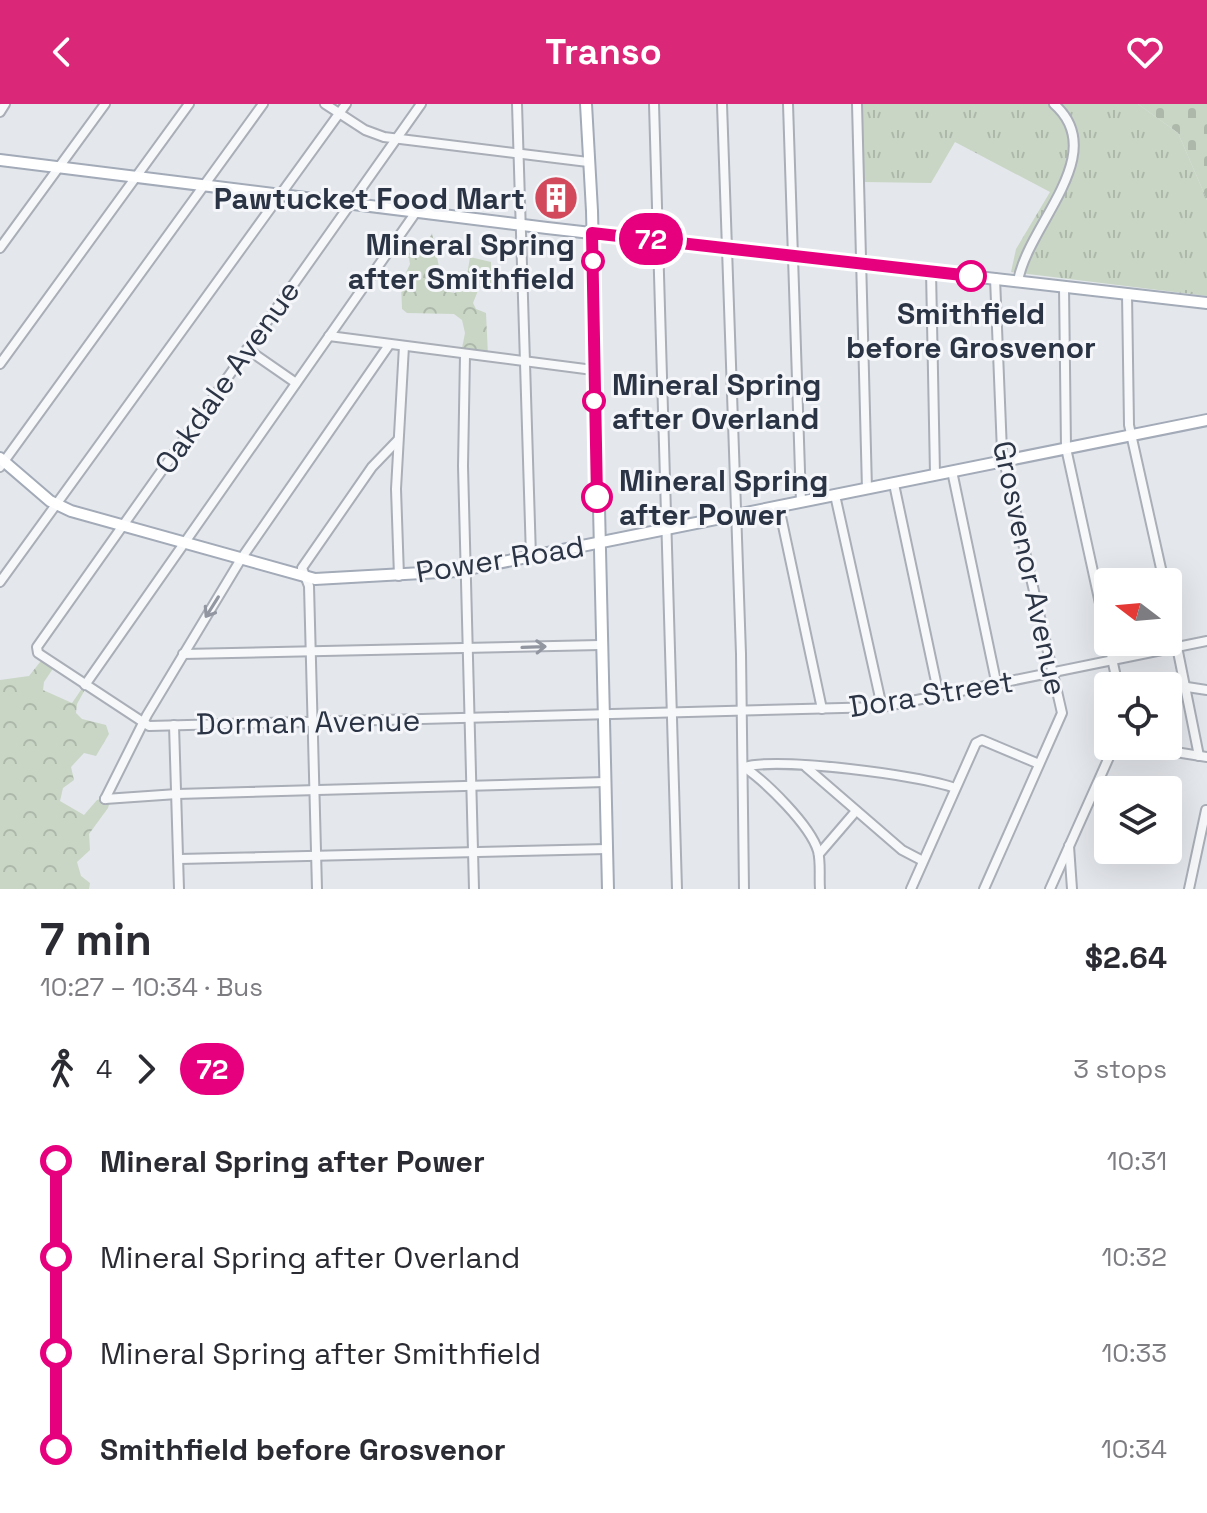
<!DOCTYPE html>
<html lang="en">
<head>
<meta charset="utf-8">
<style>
  :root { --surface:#fff; --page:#f2f2f3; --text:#2b2b33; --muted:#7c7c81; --accent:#db2777 }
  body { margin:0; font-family:"Space Grotesk",sans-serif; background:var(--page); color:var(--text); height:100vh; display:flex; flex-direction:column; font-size:30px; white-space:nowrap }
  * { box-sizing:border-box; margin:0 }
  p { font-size:26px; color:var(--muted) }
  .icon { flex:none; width:44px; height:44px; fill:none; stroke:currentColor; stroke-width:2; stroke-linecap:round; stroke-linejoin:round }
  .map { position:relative; height:785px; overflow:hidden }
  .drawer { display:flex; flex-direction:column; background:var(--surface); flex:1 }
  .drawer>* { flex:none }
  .badge { padding:0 16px; border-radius:26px; font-size:28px; line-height:52px }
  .needle { width:52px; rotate:286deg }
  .controls { position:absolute; left:1094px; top:464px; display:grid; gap:16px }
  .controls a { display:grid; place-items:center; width:88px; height:88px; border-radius:8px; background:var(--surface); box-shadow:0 8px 32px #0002; font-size:40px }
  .map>.badge { position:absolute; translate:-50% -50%; box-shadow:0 0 0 4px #fff }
  .legs { display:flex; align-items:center; gap:12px; height:88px; padding:0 40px; font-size:26px }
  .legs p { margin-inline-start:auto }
  .headline { display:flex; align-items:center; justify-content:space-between; height:136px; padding:0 40px }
  h1 { font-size:44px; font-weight:700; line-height:60px }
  ul { padding:0 40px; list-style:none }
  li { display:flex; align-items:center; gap:28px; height:96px; font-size:30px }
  li i { display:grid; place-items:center; width:12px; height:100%; margin:0 10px; background:currentColor }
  li i::after { content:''; width:20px; height:20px; margin:-10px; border:6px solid; border-radius:50%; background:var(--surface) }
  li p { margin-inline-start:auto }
  li:first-child i { background:linear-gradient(#0000 50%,currentColor 0) }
  li:last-child i { background:linear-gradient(currentColor 50%,#0000 0) }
  header { display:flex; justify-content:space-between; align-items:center; height:104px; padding:0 40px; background:var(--accent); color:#fff; font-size:36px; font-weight:700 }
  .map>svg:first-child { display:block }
</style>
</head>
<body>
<header><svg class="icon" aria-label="back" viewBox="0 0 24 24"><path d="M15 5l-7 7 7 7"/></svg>Transo<svg class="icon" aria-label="heart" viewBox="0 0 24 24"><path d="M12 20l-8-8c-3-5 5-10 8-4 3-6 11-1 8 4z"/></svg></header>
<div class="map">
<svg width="1207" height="785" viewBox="0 0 1207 785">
  <defs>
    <pattern id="forest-crowns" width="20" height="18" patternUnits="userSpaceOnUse" patternTransform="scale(2)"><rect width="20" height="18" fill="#c9d6c5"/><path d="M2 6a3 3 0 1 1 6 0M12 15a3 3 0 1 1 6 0" fill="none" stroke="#adb8ab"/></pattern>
    <pattern id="cemetery-stones" width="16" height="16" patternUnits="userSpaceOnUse" patternTransform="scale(2)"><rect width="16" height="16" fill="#c9d6c5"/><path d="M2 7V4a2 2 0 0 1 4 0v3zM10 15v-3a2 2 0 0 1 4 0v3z" fill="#adb8ab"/></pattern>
    <pattern id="park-tufts" width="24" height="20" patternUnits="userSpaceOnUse" patternTransform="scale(2)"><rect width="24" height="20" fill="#c9d6c5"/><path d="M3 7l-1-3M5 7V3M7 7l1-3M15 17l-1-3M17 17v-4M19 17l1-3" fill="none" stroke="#adb8ab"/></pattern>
  </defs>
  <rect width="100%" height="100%" fill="#e4e7ec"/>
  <g fill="url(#forest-crowns)">
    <path d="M432 129 444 187 455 189 466 178 470 153 491 158V166L497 170 494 182 479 184 473 199 476 205 486 209 488 252 461 249 465 229 462 216 454 210 407 209 402 205 401 179 410 160 409 154 393 144 401 132 425 144Z"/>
    <path d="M44 553 56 560 44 578 43 586 72 599 85 580 87 582 77 600 76 609 82 615 106 621 109 630 96 652 84 649 71 663 74 676 63 684 60 697 84 711 97 696 112 691 108 704 89 730 90 746 77 758 81 772 90 779 89 785H0V576L29 572Z"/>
  </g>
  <path fill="url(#cemetery-stones)" d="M1138 0H1207V96L1178 29Z"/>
  <path fill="url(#park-tufts)" d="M860 0H1138L1178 29 1207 96V192L1011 168 1016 145 1050 88 955 38 931 79 864 78Z"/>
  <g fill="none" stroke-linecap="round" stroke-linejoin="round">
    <g stroke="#a9aeb7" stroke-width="12">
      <g id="minor">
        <path d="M325 0 365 26 384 33 588 58"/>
        <path d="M421 0 37 543 38 549 149 622 882 603 1207 537"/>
        <path d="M517 0 531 453"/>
        <path d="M654 0 677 785"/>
        <path d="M722 0 741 550 744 785"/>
        <path d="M788 0 801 398"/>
        <path d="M857 0 867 385"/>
        <path d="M0 8 5 0"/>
        <path d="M0 144 105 0"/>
        <path d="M931 167 935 370"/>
        <path d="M1018 177C1028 120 1111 50 1054 0"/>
        <path d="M1064 183 1066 344 1118 582"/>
        <path d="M1127 190 1129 321 1164 478"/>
        <path d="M329 232 593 266"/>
        <path d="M247 245 296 279"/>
        <path d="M465 251 463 362 474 785"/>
        <path d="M0 260 189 0"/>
        <path d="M0 363 263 0"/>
        <path d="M952 367 997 582"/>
        <path d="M894 380 939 592"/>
        <path d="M835 391 882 603"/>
        <path d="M779 403 822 605"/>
        <path d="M399 472 396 385 404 242"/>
        <path d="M0 478 346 0"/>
        <path d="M1168 498 1199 652"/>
        <path d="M183 550 600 541"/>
        <path d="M85 581 416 108"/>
        <path d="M1187 583 1207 586"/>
        <path d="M174 621 179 785"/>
        <path d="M1138 642 1207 653"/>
        <path d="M744 663C779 653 920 671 955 684"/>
        <path d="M744 663C766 678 810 721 818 747 821 759 819 773 820 785"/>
        <path d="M806 663 902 746 923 757"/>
        <path d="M1093 691 1108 698"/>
        <path d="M105 695 147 611 241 455 389 241"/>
        <path d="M105 695 177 690 605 678"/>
        <path d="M1069 742 1072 785"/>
        <path d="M819 750 856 707"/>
        <path d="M179 755 607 745"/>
        <path d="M317 785 309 482 302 464 372 363 398 336"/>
        <path d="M911 785 976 639 982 636 1039 660"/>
        <path d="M984 785 1062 609 1002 348 995 174"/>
        <path d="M1050 785 1114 642"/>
        <path d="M1189 785 1206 706"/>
      </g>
    </g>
    <g stroke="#a3abb8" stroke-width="14">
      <g id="major">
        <path d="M586 0 592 107 608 785"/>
        <path d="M0 56 547 124 1207 199"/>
        <path d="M0 354 50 397 71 407 315 475 458 467 1207 316"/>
      </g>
    </g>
    <use href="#minor" stroke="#f7f8fa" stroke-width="8"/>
    <use href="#major" stroke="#fff" stroke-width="10"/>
  </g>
  <defs><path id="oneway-shaft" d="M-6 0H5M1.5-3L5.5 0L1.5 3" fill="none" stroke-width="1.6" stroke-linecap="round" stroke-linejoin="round" transform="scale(2)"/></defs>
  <g stroke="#9196a0">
    <use href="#oneway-shaft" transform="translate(212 503) rotate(122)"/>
    <use href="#oneway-shaft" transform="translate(534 543) rotate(-2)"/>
  </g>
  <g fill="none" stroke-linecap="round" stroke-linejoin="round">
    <g stroke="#fff" stroke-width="18">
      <path id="line-1" d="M597 393 592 129 971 172"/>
    </g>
    <use href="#line-1" stroke="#e6007e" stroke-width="12"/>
  </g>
  <defs>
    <g id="building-disc" transform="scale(2.3)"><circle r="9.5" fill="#d1495b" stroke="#f4f6f9"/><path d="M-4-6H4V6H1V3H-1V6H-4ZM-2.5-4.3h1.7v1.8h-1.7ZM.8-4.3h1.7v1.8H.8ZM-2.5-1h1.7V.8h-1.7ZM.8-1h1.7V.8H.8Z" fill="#fff"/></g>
  </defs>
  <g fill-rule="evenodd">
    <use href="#building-disc" x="556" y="94"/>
  </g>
  <g fill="#fff" stroke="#e6007e" stroke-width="4">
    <circle cx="593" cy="157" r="10"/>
    <circle cx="971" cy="172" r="14"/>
    <circle cx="594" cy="297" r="10"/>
    <circle cx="597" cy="393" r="14"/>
  </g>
  <g text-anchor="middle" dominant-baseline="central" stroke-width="6" stroke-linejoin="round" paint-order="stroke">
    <g font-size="30" font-weight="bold" fill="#2b3445" stroke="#f4f6f9" text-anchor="end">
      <text x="525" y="94">Pawtucket Food Mart</text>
    </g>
    <g font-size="30" font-weight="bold" fill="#2b3445" stroke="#f4f6f9" text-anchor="start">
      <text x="575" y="140" text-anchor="end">Mineral Spring<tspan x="575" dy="34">after Smithfield</tspan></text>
      <text x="971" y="209" text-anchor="middle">Smithfield<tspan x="971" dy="34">before Grosvenor</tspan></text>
      <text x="612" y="280">Mineral Spring<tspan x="612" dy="34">after Overland</tspan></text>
      <text x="619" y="376">Mineral Spring<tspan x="619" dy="34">after Power</tspan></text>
    </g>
    <g font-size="30" fill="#2b3445" stroke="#f4f6f9">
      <text transform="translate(227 273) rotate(-55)">Oakdale Avenue</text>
      <text transform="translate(500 455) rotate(-9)">Power Road</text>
      <text transform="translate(1030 464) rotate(78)">Grosvenor Avenue</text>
      <text transform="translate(931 590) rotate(-9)">Dora Street</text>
      <text transform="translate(308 618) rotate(-1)">Dorman Avenue</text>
    </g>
  </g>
</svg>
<div class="controls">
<a><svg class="needle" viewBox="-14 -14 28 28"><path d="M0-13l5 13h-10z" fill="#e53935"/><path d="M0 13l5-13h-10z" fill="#7c7c81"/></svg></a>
<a><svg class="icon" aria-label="locate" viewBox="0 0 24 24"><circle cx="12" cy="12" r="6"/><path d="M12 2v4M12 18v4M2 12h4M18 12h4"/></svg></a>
<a><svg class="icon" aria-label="layers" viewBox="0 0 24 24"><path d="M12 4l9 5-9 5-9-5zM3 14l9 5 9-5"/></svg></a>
</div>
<b class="badge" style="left:651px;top:135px;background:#e6007e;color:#fff">72</b>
</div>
<section class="drawer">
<div class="headline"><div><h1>7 min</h1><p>10:27 – 10:34 · Bus</p></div><b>$2.64</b></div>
<div class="legs"><svg class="icon" aria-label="walk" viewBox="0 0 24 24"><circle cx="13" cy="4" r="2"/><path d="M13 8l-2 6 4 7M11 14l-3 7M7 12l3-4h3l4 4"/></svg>4<svg class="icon" aria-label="forward" viewBox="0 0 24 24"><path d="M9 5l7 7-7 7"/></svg><b class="badge" style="background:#e6007e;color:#fff">72</b><p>3 stops</p></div>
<ul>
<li><i style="color:#e6007e"></i><b>Mineral Spring after Power</b><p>10:31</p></li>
<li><i style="color:#e6007e"></i><span>Mineral Spring after Overland</span><p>10:32</p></li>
<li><i style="color:#e6007e"></i><span>Mineral Spring after Smithfield</span><p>10:33</p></li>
<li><i style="color:#e6007e"></i><b>Smithfield before Grosvenor</b><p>10:34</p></li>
</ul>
</section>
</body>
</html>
